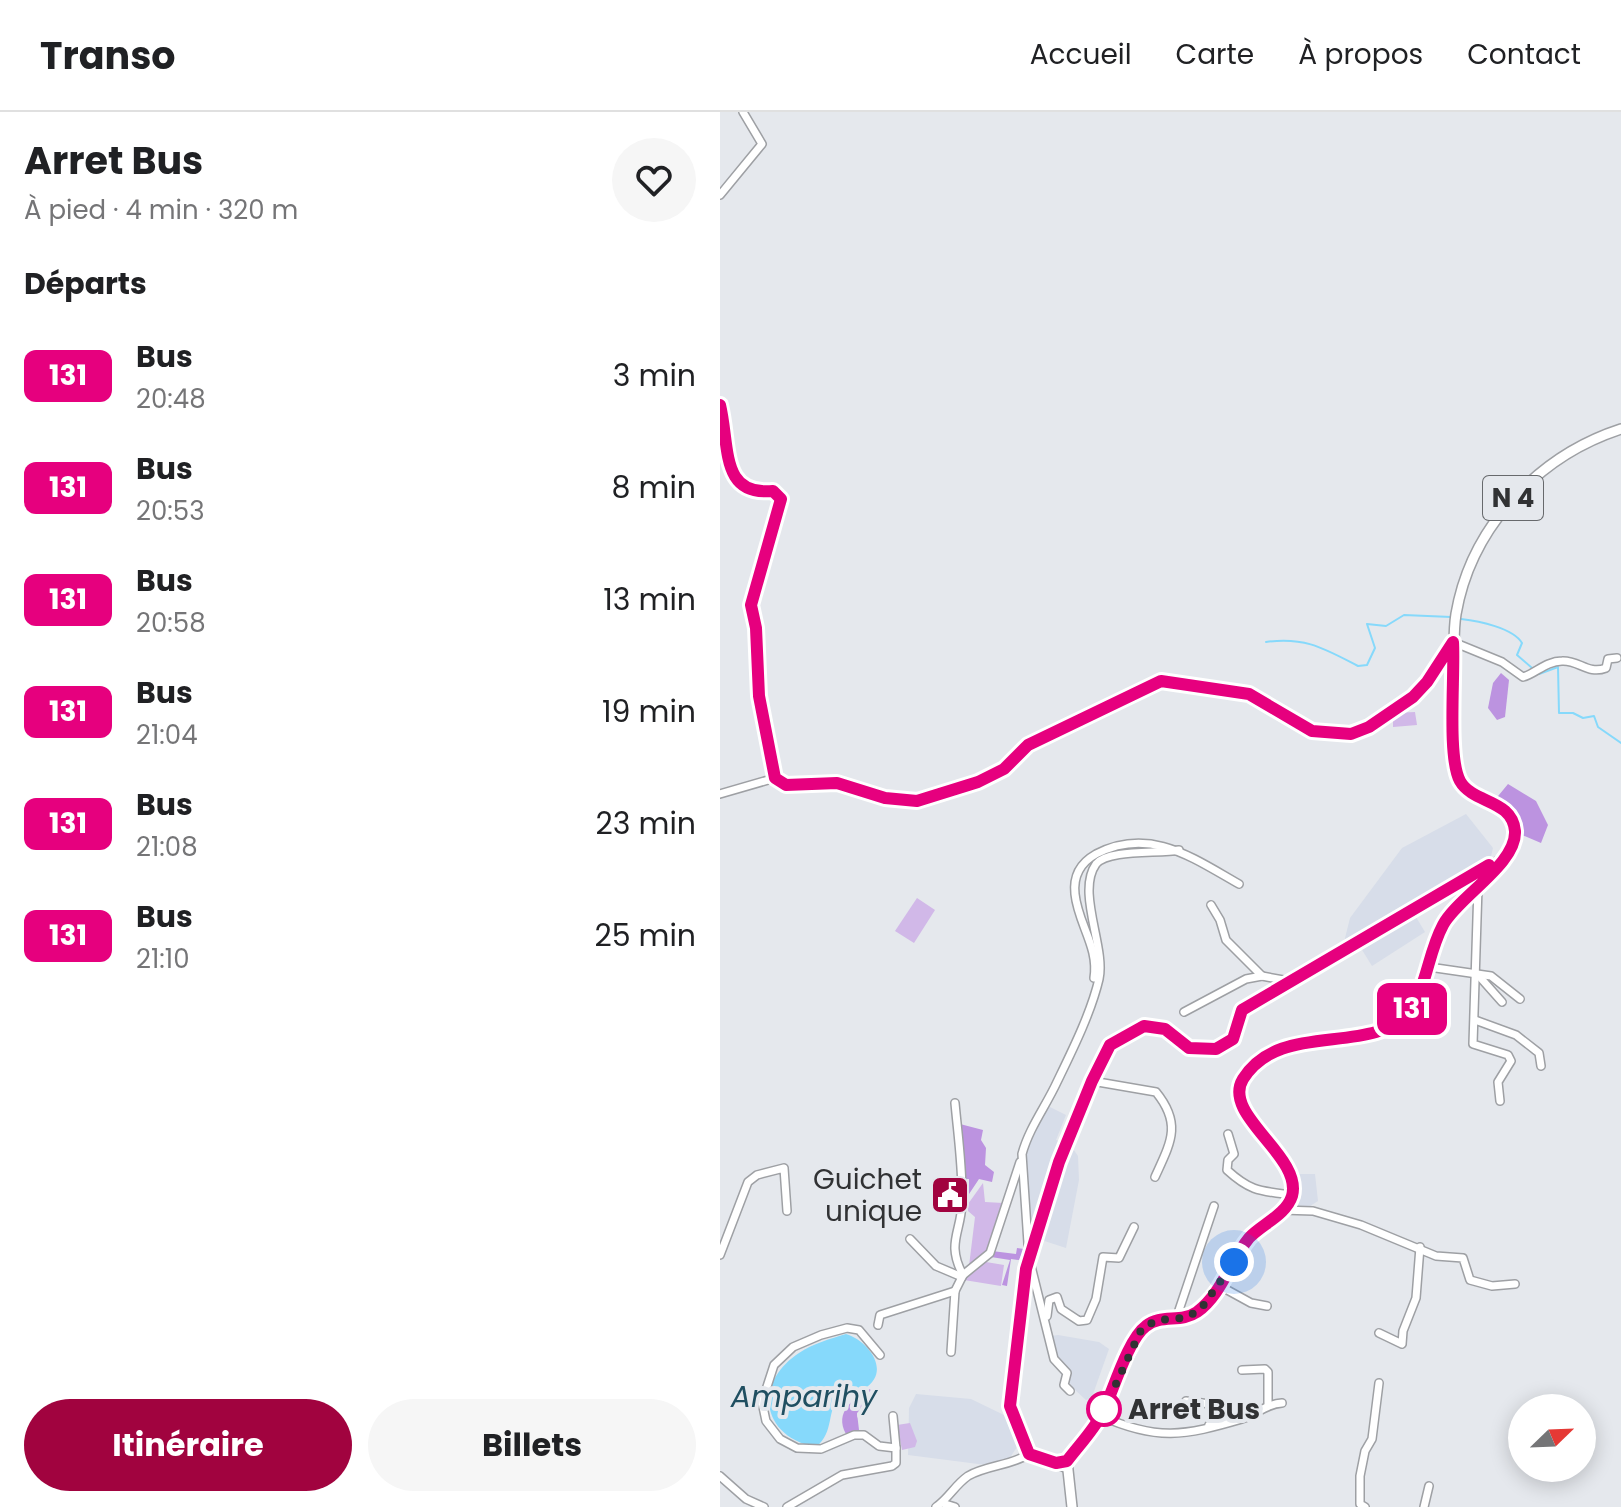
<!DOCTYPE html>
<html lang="fr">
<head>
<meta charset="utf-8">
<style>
  :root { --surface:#fff; --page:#f6f6f6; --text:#202124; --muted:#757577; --line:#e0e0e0; --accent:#a1033f }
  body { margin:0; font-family:Poppins,sans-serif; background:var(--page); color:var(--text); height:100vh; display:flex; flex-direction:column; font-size:30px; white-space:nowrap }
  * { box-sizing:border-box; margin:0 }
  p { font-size:26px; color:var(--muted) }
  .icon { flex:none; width:44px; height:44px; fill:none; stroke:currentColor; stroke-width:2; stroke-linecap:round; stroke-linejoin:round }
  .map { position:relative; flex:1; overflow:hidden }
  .sheet { display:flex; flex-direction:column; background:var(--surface); width:720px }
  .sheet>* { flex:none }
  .badge { padding:0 16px; border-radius:12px; font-size:28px; line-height:52px }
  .needle { width:52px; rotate:67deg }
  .fabs { position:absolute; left:788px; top:1282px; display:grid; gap:16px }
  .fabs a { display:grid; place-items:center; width:88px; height:88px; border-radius:50%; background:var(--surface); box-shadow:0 4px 20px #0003; font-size:40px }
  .you { position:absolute; width:40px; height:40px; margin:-20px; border:6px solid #fff; border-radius:50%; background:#1a73e8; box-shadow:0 0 0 12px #1a73e833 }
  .map>.badge { position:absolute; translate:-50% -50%; box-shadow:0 0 0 4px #fff }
  h2 { padding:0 24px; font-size:30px; line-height:72px }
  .round { display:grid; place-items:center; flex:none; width:84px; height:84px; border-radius:42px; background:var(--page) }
  .overview { display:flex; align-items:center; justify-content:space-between; height:136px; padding:0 24px }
  h1 { font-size:38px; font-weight:700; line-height:60px }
  .cta { display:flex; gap:16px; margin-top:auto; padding:16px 24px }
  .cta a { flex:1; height:92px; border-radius:48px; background:var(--accent); color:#fff; font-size:32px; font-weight:700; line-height:92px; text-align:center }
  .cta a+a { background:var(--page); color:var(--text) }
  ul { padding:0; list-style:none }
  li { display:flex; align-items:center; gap:24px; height:112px; padding:0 24px }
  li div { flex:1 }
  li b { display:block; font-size:30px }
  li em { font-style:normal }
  li .badge { min-width:88px; font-weight:700; text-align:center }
  header { display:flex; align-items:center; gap:48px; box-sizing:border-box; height:112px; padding:0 40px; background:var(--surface); border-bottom:2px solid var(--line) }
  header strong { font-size:38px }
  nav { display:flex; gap:44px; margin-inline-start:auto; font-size:28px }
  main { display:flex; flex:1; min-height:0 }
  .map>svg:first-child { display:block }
</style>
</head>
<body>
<header>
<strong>Transo</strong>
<nav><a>Accueil</a><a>Carte</a><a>À propos</a><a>Contact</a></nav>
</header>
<main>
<section class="sheet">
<div class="overview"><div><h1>Arret Bus</h1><p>À pied · 4 min · 320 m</p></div><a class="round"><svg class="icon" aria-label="heart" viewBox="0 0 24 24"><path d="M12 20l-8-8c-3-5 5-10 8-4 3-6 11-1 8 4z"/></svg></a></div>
<h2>Départs</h2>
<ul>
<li><span class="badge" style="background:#e6007e;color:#fff">131</span><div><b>Bus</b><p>20:48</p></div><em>3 min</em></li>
<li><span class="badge" style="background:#e6007e;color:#fff">131</span><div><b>Bus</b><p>20:53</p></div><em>8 min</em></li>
<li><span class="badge" style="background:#e6007e;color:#fff">131</span><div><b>Bus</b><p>20:58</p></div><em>13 min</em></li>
<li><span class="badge" style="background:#e6007e;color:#fff">131</span><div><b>Bus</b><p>21:04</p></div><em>19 min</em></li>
<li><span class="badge" style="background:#e6007e;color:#fff">131</span><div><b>Bus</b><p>21:08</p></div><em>23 min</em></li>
<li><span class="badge" style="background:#e6007e;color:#fff">131</span><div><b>Bus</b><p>21:10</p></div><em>25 min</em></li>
</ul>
<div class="cta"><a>Itinéraire</a><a>Billets</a></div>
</section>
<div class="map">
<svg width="901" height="1395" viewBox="0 0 901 1395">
  <rect width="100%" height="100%" fill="#e5e8ed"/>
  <g fill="#d7dde9">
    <path d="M746 702 773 736 769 753 624 830 630 806 682 736Z"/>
    <path d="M693 800 705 820 652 854 639 833Z"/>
    <path d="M326 993 346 1003 336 1028 351 1034 358 1044 359 1068 346 1136 309 1124 305 1039Z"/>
    <path d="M573 1062H595L598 1089 587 1096 568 1098 575 1075Z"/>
    <path d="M338 1223 379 1230 389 1237 372 1285 366 1288 353 1276 339 1253 331 1224Z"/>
    <path d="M196 1282 251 1287 284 1303 297 1335 289 1347 266 1353 188 1343 189 1296Z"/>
  </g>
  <g fill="#d1b8e8">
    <path d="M695 600 697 613 673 615V601Z"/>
    <path d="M197 786 215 798 194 831 175 819Z"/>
    <path d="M263 1071 265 1090 283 1091 268 1138 249 1154 255 1105 248 1099V1092Z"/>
    <path d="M266 1150 284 1153 281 1174 244 1168Z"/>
    <path d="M190 1311 197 1329 195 1335 182 1338 177 1313Z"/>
  </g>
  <g fill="#bc93e0">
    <path d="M781 561 789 568 785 605 777 608 768 596 773 571Z"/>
    <path d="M788 672 816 689 828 713 821 731 795 720 794 712 774 689Z"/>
    <path d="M240 1012 263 1018 261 1028 266 1036 265 1053 274 1060 272 1070 259 1067 249 1082V1067H241Z"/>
    <path d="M297 1136 304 1137 299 1148 291 1147 287 1174 282 1173 290 1148 271 1145 272 1139 296 1142Z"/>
    <path d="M150 1277 155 1287 137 1301 139 1318 126 1322C114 1300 133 1287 150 1277Z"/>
  </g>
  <path fill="#86d9fb" d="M126 1222C149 1229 172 1260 144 1277 137 1281 125 1280 120 1285 106 1297 115 1320 96 1335 41 1325 33 1271 79 1241 94 1231 110 1227 126 1222Z"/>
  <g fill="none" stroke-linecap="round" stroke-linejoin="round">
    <g stroke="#86d9fb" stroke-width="2">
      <path d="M741 507C759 509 793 516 802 531L797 543 819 562 838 555 839 601H853L863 606 874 604 878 615 901 631"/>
      <path d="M546 530C586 525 603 536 638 554L647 553 655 536 647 512 666 514 684 503 731 505"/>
    </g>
    <g stroke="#9ea0a4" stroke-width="10">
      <g id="minor">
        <path d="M0 83 42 32 23 0"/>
        <path d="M0 293C10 335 0 384 53 379L61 387 31 493 36 516 39 584 55 666"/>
        <path d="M0 682 55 666 66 673 117 671 165 686 197 689 258 670 284 657 308 633 441 569 529 582 592 619 631 622 649 615 693 585 707 570 733 530 782 550 803 565C815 562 826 549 842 549 859 548 868 563 886 556L888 547 897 546"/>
        <path d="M758 775 753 932 788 943 791 949 778 970 780 989"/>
        <path d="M491 793 500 808 506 828 542 864"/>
        <path d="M709 855 771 864 800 887"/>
        <path d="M758 863 782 890"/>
        <path d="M374 866C379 835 358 812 355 782 353 764 360 751 376 742 430 714 473 746 519 772"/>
        <path d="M464 900 526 867 542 864 569 869"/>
        <path d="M755 908 796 923 819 941 821 954"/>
        <path d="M372 969 436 980C462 1012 451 1030 435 1065"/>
        <path d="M235 991C238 1024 243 1058 242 1091 241 1121 226 1131 243 1163"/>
        <path d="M508 1022 514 1042 508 1048 507 1058C531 1080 541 1079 572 1083"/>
        <path d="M562 1098 593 1099 641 1113 716 1144 743 1146 750 1168 772 1174 795 1172"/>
        <path d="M190 1127 216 1154 242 1165"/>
        <path d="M0 1143 28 1070 37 1063 64 1056 67 1099"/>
        <path d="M500 1174 531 1191 547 1194"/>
        <path d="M327 1204 329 1188 337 1185 341 1197 359 1209 367 1208 376 1187 383 1145 399 1146 414 1115"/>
        <path d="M456 1207 494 1094"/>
        <path d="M158 1213 160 1203 235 1179"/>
        <path d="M659 1221 682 1232 683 1219 696 1186 700 1135"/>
        <path d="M231 1240 235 1179 243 1163 270 1141 300 1050"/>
        <path d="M522 1258 545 1257 548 1260V1292"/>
        <path d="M350 1279 344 1273 347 1261 334 1247 309 1146 302 1042C309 1016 326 994 337 970 352 939 371 901 379 867 386 835 356 780 376 752 388 737 439 742 459 738"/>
        <path d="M466 1289 490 1292 496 1308 489 1313"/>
        <path d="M173 1304 176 1336"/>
        <path d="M381 1304C437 1329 464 1324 522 1307 537 1303 545 1292 562 1291"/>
        <path d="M309 1342 290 1294 306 1157 339 1050 372 969 390 933 424 914 445 917 469 936 496 937 513 927 522 898 782 746"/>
        <path d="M0 1364 26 1387 44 1395"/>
        <path d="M222 1391 235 1395"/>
        <path d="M67 1395 122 1363 172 1354 176 1351V1336L159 1334 144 1323H134L101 1337 77 1336 60 1327 46 1309 42 1290 54 1253 73 1235 101 1223 127 1216 139 1218 160 1243"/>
        <path d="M216 1395C229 1386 235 1373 248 1364 267 1353 290 1354 309 1342L345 1356"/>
        <path d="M645 1395 640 1392V1364L645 1339 652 1327 659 1271"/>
        <path d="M704 1395 709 1374"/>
      </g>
    </g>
    <g stroke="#9ea0a4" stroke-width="12">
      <path id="major" d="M352 1395 347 1349 381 1304 422 1216 438 1208 464 1206 480 1198 530 1126 562 1098 572 1083C574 1040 508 1006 522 969 564 915 618 939 671 914 709 897 706 848 722 815 739 783 778 766 792 732 811 686 738 696 733 647 731 623 735 599 735 575 735 550 732 527 736 502 751 415 818 344 901 317"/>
    </g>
    <use href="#minor" stroke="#fff" stroke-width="7"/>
    <use href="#major" stroke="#fff" stroke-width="9"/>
  </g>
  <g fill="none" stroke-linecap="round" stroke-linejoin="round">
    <g stroke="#fff" stroke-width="18">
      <path id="line" d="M0 293C10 335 0 384 53 379L61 387 31 493 36 516 39 584 55 666 66 673 117 671 165 686 197 689 258 670 284 657 308 633 441 569 529 582 592 619 631 622 649 615 693 585 707 570 733 530C735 563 727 645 740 669 753 692 792 687 795 719 797 752 738 785 723 813 701 854 709 905 656 920 611 933 552 921 523 967 501 1003 583 1044 572 1084 566 1103 542 1112 529 1126 510 1149 502 1182 477 1200 461 1211 441 1202 426 1214 408 1227 393 1279 383 1300 374 1318 359 1333 347 1349L336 1351 309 1342 290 1294 306 1157 339 1050 372 969 390 933 424 914 445 917 469 936 496 937 513 927 522 898 769 753"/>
    </g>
    <use href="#line" stroke="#e6007e" stroke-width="12"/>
    <path stroke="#313234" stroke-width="8" stroke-dasharray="0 14.4" d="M384 1297 381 1304 422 1216 438 1208 464 1206 480 1198 514 1150"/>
  </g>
  <defs>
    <g id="civic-square" transform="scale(2)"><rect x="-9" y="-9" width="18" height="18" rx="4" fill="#a1033f" stroke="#e5e8ed"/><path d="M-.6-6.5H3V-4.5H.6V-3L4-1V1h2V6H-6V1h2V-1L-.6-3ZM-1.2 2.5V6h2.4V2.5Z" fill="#fff"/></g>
  </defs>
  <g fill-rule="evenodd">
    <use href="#civic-square" x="230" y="1083"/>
  </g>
  <circle fill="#fff" stroke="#e6007e" stroke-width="4" cx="384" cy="1297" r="16"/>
  <g text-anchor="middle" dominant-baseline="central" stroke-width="8" stroke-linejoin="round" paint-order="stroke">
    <rect fill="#e5e8ed" stroke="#67696c" stroke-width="2" x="763" y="364" width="60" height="44" rx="6"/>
    <g font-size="26" font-weight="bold" fill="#313234">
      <text x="793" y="386">N 4</text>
    </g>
    <g font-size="28" fill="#313234" stroke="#e5e8ed" text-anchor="end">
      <text x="202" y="1067">Guichet<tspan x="202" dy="32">unique</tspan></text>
    </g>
    <g font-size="28" font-weight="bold" fill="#313234" stroke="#e5e8ed" text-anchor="start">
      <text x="408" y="1297">Arret Bus</text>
    </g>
    <g font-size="30" font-style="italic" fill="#204f61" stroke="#e5e8ed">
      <text x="84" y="1284">Amparihy</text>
    </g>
  </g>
</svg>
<div class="fabs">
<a><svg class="needle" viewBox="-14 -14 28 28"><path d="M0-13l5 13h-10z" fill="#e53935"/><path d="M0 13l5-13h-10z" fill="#757577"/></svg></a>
</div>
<div class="you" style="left:514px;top:1150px"></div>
<b class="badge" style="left:692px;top:897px;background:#e6007e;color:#fff">131</b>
</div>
</main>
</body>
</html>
